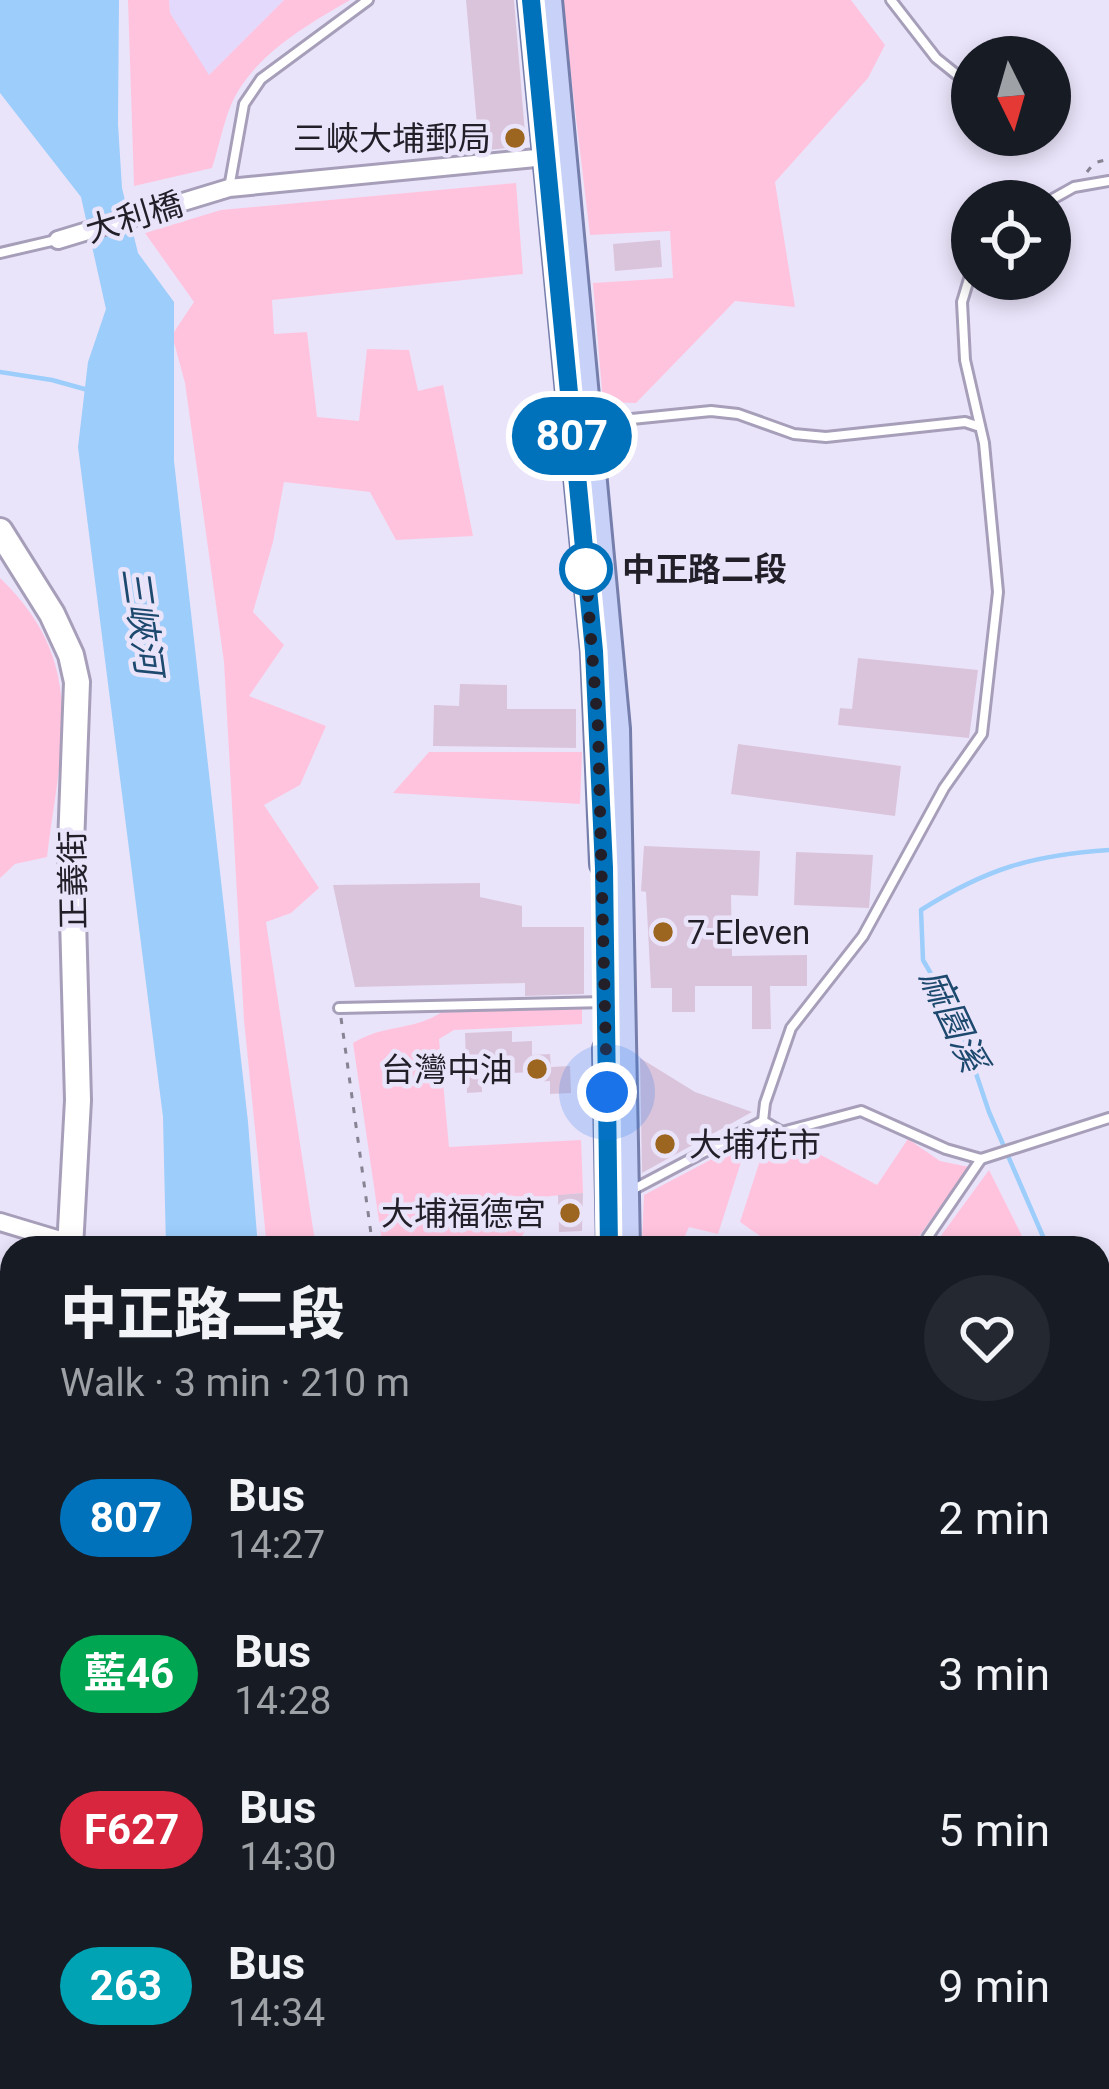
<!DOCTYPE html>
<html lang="en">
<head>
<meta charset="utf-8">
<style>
  :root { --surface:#171b24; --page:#242831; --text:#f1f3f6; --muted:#9ea1a6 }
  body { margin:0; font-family:Roboto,"Noto Sans TC",sans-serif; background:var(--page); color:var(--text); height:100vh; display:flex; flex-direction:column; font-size:45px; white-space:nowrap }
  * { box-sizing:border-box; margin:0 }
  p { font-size:39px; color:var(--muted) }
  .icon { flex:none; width:66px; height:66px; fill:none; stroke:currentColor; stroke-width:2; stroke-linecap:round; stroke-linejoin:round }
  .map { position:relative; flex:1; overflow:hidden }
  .details { position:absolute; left:0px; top:1236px; width:1110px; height:855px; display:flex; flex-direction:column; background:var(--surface); border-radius:36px 36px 0 0; box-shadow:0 6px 18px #0003 }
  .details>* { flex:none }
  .badge { padding:0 24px; border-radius:39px; font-size:42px; line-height:78px }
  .needle { width:78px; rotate:175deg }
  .tools { position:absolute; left:951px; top:36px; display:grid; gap:24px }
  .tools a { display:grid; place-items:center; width:120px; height:120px; border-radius:50%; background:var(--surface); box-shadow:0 6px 18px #0003; font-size:60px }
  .you { position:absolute; width:60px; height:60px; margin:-30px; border:9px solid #fff; border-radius:50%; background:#1a73e8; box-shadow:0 0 0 18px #1a73e833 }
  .map>.badge { position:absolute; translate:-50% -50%; box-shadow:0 0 0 6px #fff }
  .round { display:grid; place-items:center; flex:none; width:126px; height:126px; border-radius:63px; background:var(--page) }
  .headline { display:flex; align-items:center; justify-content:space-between; height:204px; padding:0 60px }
  h1 { font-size:57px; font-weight:800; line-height:90px }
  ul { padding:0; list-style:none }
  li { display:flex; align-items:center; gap:36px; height:156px; padding:0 60px }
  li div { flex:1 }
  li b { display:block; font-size:45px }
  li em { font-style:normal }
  li .badge { min-width:132px; font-weight:700; text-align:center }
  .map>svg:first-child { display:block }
</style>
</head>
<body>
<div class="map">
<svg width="1109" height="2089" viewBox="0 0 1109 2089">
  <rect width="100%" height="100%" fill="#eae4fa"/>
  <path fill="#e3d9fd" d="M169 0H284L208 76 170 13Z"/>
  <g fill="#ffc3de">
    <path d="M128 0H169L170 13 209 75 284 0H350C307 25 252 56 231 105 223 124 219 147 212 168L134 186Z"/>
    <path d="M562 0H851L885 45 868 78 775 182 795 307 735 301 636 403 603 402 593 283 673 278 670 231 590 235Z"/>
    <path d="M516 183 523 274 272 300 274 334 307 332 317 417 359 421 367 349 409 350 418 391 443 385 473 536 396 540 370 492 284 482 273 542 253 612 284 645 249 696 326 726 300 785 264 805 319 888 291 913 266 922 316 1248H267L244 1020 224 662 185 383 172 335 194 302 145 233 221 210Z"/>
    <path d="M0 578C90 664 60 747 47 857L15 864 0 878Z"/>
    <path d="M429 752H582L580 804 393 793Z"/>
    <path d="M582 1009V1024L454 1030 439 1039 449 1147 581 1140 583 1193 542 1197 516 1248H383L353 1043C384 1024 413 1031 442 1012Z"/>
    <path d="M768 1136 804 1146 877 1185 908 1139 940 1161 969 1167 911 1247 890 1240 872 1248H777L740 1222Z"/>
    <path d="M748 1140 718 1234 689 1227 682 1242 642 1243 644 1195Z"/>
    <path d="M989 1170 1028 1248H932Z"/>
    <path d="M1098 1374 1109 1394V1657L1098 1672Z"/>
    <path d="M359 2079H522L521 2089H358Z"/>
  </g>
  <path fill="#9ccdfb" d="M0 0H119L118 124 122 188 138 253 174 302V461L248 1122 258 1248H166L163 1117 78 447 88 362 106 309 81 197 0 93Z"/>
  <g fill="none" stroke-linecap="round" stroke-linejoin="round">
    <g stroke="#9ccdfb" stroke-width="4.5">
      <path d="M0 372 52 380 88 390"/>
      <path d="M1048 1248 989 1112 958 1020 923 960 921 910C986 869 1032 855 1109 850"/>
      <path d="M1098 1338 1109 1357"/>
      <path d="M1098 1727 1109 1713"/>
      <path d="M763 2079V2089"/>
    </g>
  </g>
  <g fill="#dac4db">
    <path d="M466 0H514L526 146 460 153 458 127 477 125Z"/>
    <path d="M660 240 662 267 615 271 613 244Z"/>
    <path d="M858 658 978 670 969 738 838 725 840 708 852 709Z"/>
    <path d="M460 684 507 685V709H576V748L433 746 434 705 459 706Z"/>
    <path d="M738 744 901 766 895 816 731 794Z"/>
    <path d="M644 846 760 851 758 896 731 895 732 956 807 955V986H770L771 1029H752V986H695V1012H672V988H651L646 892 641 891Z"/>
    <path d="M796 852 873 855 869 908 794 905Z"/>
    <path d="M480 883V897L522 906V927H584V994L525 996V983L355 987 333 885Z"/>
    <path d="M512 1031V1042L532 1041V1055L550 1054 551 1067 570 1066 571 1093 550 1094V1081L532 1082 531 1072 513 1073 512 1061 481 1063 482 1092 467 1093 465 1033Z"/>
    <path d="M640 1058 695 1092 752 1112 642 1173Z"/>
    <path d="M583 1193 582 1231 559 1232 558 1195Z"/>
  </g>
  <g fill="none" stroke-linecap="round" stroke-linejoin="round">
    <g stroke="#a79fba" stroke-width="14">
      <g id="lane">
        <path d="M891 0 936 58 972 87"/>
        <path d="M983 140 984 135"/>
        <path d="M229 188 244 104 261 79 368 0"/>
        <path d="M1049 201 1074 187 1109 181"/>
        <path d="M0 253 56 240"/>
        <path d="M972 269 962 302 965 360 984 443 998 592 982 734 944 788 863 936 791 1028 765 1103 763 1121 782 1132 861 1111 946 1149 981 1159 1109 1118"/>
        <path d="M592 423 711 411 738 414 794 434 826 437 965 422 977 426"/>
        <path d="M339 1008 606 1002"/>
        <path d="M632 1190 763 1121"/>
        <path d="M927 1238 981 1159"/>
        <path d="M1098 2052 1109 2050"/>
      </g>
    </g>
    <g stroke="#a79fba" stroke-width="22">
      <g id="street">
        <path d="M58 240 229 188 556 156"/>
        <path d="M0 1222 70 1243"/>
      </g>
    </g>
    <g stroke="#a79fba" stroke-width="30">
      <g id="secondary">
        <path d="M0 531 52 614 71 655 77 682 71 845 78 1100 70 1248"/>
        <path d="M0 1763 12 1711"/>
      </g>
    </g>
    <g stroke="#767fac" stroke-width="30">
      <g id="primary">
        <path d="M531 0 594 651 603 864"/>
        <path d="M549 0 617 729 627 1248"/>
        <path d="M606 1049 610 1248"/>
        <path d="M535 2089 536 2079"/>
        <path d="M555 2089 556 2079"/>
      </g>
    </g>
    <g stroke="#878393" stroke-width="3" stroke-dasharray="6 9" stroke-linecap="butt">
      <path d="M1087 172 1094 163 1109 159"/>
      <path d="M341 1018 373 1248"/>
      <path d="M315 2089 317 2079"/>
    </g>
    <use href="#lane" stroke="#fff" stroke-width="8"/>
    <use href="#street" stroke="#fff" stroke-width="16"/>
    <use href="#secondary" stroke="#fff" stroke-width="24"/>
    <use href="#primary" stroke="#c8d1f7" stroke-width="24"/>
  </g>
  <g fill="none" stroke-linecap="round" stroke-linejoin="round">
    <g stroke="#fff" stroke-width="27">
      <path id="line" d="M531 0 594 651 604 868 609 1248"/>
    </g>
    <use href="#line" stroke="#0072bc" stroke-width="18"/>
    <path stroke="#221f29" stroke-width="12" stroke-dasharray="0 21.6" d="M586 569 585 561 598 728 607 1092"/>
  </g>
  <g fill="#9d6620" stroke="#eae4fa" stroke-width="4.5">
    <circle cx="515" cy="138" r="12"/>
    <circle cx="663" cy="932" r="12"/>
    <circle cx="537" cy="1069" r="12"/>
    <circle cx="665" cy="1144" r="12"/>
    <circle cx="570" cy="1213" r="12"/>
  </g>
  <circle fill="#fff" stroke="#0072bc" stroke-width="6" cx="586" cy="569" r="24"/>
  <g text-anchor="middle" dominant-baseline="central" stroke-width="9" stroke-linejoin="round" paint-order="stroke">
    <g font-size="33" fill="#221f29" stroke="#eae4fa" text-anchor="end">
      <text x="491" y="138">三峽大埔郵局</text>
      <text x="687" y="932" text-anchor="start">7-Eleven</text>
      <text x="513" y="1069">台灣中油</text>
      <text x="689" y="1144" text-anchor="start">大埔花市</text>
      <text x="546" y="1213">大埔福德宮</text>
    </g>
    <g font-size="33" fill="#221f29" stroke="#eae4fa">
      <text transform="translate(134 217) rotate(-17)">大利橋</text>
      <text transform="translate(73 880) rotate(-91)">正義街</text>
    </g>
    <g font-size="33" font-weight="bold" fill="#221f29" stroke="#eae4fa" text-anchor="start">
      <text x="622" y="569">中正路二段</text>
    </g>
    <g font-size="36" font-style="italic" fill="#1d496e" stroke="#eae4fa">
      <text transform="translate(142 621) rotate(82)">三峽河</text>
      <text transform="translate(953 1020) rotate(65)">麻園溪</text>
    </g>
  </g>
</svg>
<div class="tools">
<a><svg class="needle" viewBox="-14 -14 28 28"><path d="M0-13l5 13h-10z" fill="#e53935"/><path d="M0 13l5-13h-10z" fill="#9ea1a6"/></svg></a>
<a><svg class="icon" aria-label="locate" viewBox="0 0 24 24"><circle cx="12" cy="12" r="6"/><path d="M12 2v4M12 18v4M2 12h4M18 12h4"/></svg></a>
</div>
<div class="you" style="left:607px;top:1092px"></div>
<b class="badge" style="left:572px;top:436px;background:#0072bc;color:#fff">807</b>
<section class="details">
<div class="headline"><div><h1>中正路二段</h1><p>Walk · 3 min · 210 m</p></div><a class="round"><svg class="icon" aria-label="heart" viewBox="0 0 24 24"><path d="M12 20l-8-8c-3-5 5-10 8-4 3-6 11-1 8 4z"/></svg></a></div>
<ul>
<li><span class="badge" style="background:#0072bc;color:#fff">807</span><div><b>Bus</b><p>14:27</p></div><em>2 min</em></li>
<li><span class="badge" style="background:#00a651;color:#fff">藍46</span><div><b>Bus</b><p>14:28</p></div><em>3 min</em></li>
<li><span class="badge" style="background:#d7263d;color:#fff">F627</span><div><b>Bus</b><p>14:30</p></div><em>5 min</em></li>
<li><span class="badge" style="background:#00a3b4;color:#fff">263</span><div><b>Bus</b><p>14:34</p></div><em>9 min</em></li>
</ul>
</section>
</div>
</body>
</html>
